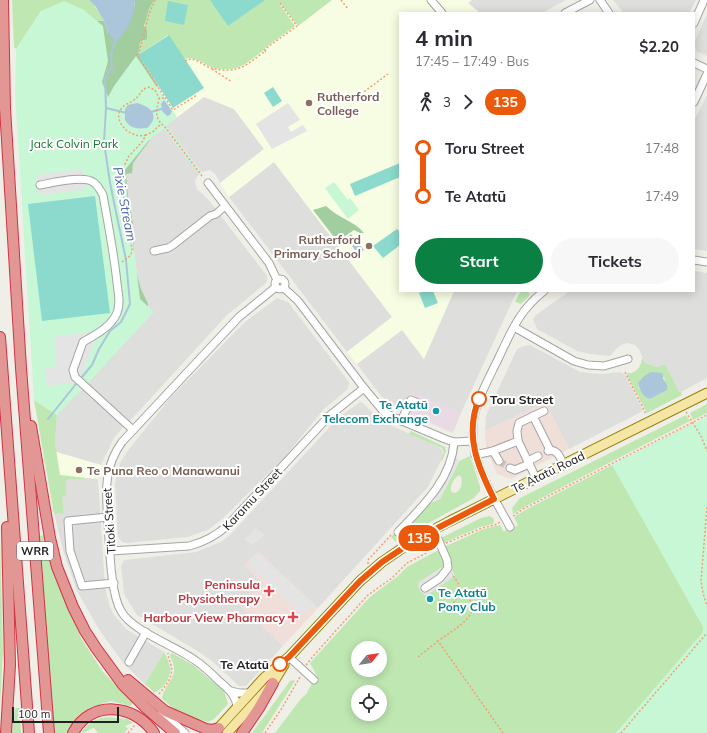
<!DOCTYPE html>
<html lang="en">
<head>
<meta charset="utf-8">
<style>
  :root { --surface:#fff; --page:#f7f7f7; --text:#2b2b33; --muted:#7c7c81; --accent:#0b8043 }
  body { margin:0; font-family:Mulish,sans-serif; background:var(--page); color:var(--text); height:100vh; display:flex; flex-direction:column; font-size:15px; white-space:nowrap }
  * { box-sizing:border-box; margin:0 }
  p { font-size:13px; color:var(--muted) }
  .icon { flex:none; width:22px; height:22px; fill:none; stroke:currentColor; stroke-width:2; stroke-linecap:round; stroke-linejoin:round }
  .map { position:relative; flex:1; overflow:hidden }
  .details { position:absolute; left:399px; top:12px; width:296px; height:280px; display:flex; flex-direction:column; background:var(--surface); border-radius:0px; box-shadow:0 2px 10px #0003 }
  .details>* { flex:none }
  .badge { padding:0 8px; border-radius:13px; font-size:14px; line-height:26px }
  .needle { width:26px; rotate:60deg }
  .controls { position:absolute; left:351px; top:641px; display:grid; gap:8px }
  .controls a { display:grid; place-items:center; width:36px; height:36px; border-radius:50%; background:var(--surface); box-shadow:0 2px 10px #0003; font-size:20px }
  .scale { position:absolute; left:12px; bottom:10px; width:107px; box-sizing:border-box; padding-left:4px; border:2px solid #202020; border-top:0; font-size:11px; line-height:14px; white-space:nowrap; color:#202020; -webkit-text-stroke:3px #fff; paint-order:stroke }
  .map>.badge { position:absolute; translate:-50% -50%; box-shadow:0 0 0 2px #fff }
  .legs { display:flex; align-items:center; gap:6px; height:44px; padding:0 16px; font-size:13px }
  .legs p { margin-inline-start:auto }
  .head { display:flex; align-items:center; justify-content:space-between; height:68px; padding:0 16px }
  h1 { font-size:22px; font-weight:700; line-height:30px }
  .action { display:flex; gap:8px; margin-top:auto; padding:8px 16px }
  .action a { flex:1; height:46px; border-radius:24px; background:var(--accent); color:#fff; font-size:16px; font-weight:700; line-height:46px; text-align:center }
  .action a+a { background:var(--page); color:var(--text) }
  ul { padding:0 16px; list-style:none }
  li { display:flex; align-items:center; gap:14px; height:48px; font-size:15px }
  li i { display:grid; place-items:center; width:6px; height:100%; margin:0 5px; background:currentColor }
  li i::after { content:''; width:10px; height:10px; margin:-5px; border:3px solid; border-radius:50%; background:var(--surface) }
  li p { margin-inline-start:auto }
  li:first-child i { background:linear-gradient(#0000 50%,currentColor 0) }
  li:last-child i { background:linear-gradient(currentColor 50%,#0000 0) }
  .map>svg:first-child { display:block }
</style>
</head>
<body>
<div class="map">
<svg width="707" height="733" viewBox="0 0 707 733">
  <rect width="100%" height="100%" fill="#f0efe7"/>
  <g fill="#dededd">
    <path d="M472 0H566L542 13H480L468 3Z"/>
    <path d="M613 0H696L689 13H624Z"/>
    <path d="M707 14V56L696 51 694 43Z"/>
    <path d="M707 95V251L694 249V121Z"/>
    <path d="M204 97 234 109 264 149 220 183 215 174 210 170 201 172 166 126Z"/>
    <path d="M164 128 199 174 195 181 197 189 208 199 264 272 267 275V281L266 283 227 315 129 422 88 383 98 371 140 299 124 171 150 139Z"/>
    <path d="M274 162 392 317 347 352 229 197Z"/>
    <path d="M694 271 707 273V378L679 393 665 364 657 367 645 363 639 349 635 345 627 343 621 345 616 349 610 356 590 354 577 351 537 329 533 319 536 315 570 291H694Z"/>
    <path d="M454 291H517L461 413 411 392 402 411 392 406 381 396 357 364 402 330 424 359Z"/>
    <path d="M277 298 288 302 349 382 348 389 324 409 284 458 222 519 208 530 187 537 127 543 122 542 118 537 115 484 117 474 121 461 129 449 171 397 245 322Z"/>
    <path d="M530 345 580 372 603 374 619 372 625 374 643 411 569 449 545 402 485 431 486 416 489 409 517 349 524 346Z"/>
    <path d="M83 388 123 427 114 438 101 465 56 452 55 443 57 415Z"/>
    <path d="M360 402 363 403 376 416 390 425 439 447 443 451V456L428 487 318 608 258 552 245 565 262 583 241 606 283 646 246 686H239L212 661 196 650 137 615 124 594 121 566 124 560 196 552 221 542 230 535 338 418Z"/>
    <path d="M85 478 98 479 105 587 109 604 114 615 126 629 164 652 145 684 124 664 100 631 77 591 63 550 54 514 64 513 62 497 66 496V481L68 479H84Z"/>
  </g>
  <g fill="#f0ded8">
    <path d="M545 402 569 449 511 479 497 474 486 447 485 431Z"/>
    <path d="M258 552 318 608 283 646 241 606 262 583 244 566Z"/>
  </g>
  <path fill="#e9dae3" d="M411 391 461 413 453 433 402 411Z"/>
  <g fill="#f7fde3">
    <path d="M151 0H472L468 3 480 13H400V291H454L424 359 402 330 357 364 347 352 392 317 274 162 229 197 220 183 264 149 234 109 204 97 177 117 136 56Z"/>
    <path d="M56 452 101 465 98 479 59 475Z"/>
  </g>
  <g fill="#bfe7b1" fill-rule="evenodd">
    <path d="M12 0H89C95 7 105 16 103 26L41 11 16 49 14 47Z"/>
    <path d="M154 0H332L298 26 280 3H279L295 26 265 48V49C257 55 249 63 239 67 232 70 218 70 211 67 202 63 195 56 184 59L168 35 138 55 140 42 144 41C144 30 144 19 149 9 150 6 152 3 154 0Z"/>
    <path d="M521 291H527L530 295 521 304 515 302Z"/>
    <path d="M642 359H643L645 363 657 367 665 364 679 392H681L682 395 647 413 626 373C635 375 641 367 642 359ZM643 377H664L667 390 650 399 639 388 638 383Z"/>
    <path d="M34 400 57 415 55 443 60 475 85 478 84 479H68L66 481V496L62 497 64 513 54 514Z"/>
    <path d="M707 404V413L693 420 690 413Z"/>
    <path d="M686 415 690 421 526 506 513 514 512 508 520 498Z"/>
    <path d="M692 424 707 631 616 733H275L300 700 307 693 312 683 317 676 310 663 370 597 398 576 407 567 444 547 481 530 500 525 504 532 505 530 517 526 518 525 514 517 527 509ZM358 648H380V670H358ZM358 692H380V714H358Z"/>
    <path d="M411 431 445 447 446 451 442 461 441 460 444 452 442 448 409 434Z"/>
    <path d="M470 456 480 486V491L474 498 425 525 396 542 391 537 395 532 399 536 428 504 440 499 459 462V461ZM459 475 461 477C463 483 461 492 454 493L451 491C450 485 454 478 459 475Z"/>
    <path d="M489 516 493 518 494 522 493 524 480 527 443 543 441 538 481 518Z"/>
    <path d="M46 535 52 571 81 638 103 672 133 702 131 706 111 701 89 708 78 716 67 733H54L39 536Z"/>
    <path d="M0 538 3 653 0 709Z"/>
    <path d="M164 652C166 656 169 662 170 667 172 677 163 690 153 693V691L145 684Z"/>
    <path d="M172 653 193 665 224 691 228 704 214 719 208 722 201 720 199 724 183 716 162 699C163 687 175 680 174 668 174 664 171 659 170 655Z"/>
    <path d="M294 680 295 681 262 733H252L290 681Z"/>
    <path d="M15 708H20L21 733H12Z"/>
    <path d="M108 717 127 719 133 723 125 726 128 729 124 733H98L94 728C89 729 86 733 81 733 88 723 96 718 108 717Z"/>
  </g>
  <g fill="#a2cd9f">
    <path d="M135 0H154L149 9 144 26 147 30V39L140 42 138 55 158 86 156 89 145 140H150L133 163 132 173 126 174 128 197 133 223 134 265 141 289 148 304 146 318 55 388 94 21H104L108 33 135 6Z"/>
    <path d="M326 206C338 218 353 220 364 233H360L354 230 341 239 334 237 313 210Z"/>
  </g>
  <g fill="#c8f7d6">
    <path d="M64 1 84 10 103 26 108 61 102 82 108 97 114 86 136 56 177 117 166 126 201 172 199 174 164 128 150 139 124 171 140 299 154 312 88 383 129 422 123 427 83 388 57 415 34 400 15 93 16 49 41 11Z"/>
    <path d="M334 182 348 200 350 198 359 210 348 219 325 188Z"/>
    <path d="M707 417V733H616L703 632V627L612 465Z"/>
  </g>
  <g fill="#8bdacd">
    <path d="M208 0H265L228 26 210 0Z"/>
    <path d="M168 1 188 5 184 25 165 21Z"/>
    <path d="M169 35 204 88 173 108 138 55Z"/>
    <path d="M273 87 282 101 273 107 264 93Z"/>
    <path d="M400 163V177L355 196 350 184Z"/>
    <path d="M95 196 110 313 42 321 28 204Z"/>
    <path d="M397 229 400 232V245L383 258 373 246Z"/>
    <path d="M424 291H433L438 303 425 308 419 293Z"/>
  </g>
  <g fill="#e4e4e4">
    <path d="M288 103 300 120 288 127 291 132 303 125 307 131 272 149 256 124Z"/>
    <path d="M83 169 86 189 39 195 37 175Z"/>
    <path d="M90 332 94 345 82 375 73 383 47 386 45 368 57 366 54 337Z"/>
    <path d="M456 456 459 462 440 499 437 500 434 498Z"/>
    <path d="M256 528 265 535 252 545 245 539Z"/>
    <path d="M258 553 314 605 303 616 248 565Z"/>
    <path d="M450 564 455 576 426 596 421 592 418 587 419 582 442 567Z"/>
  </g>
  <g fill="#abc5db">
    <path d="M89 0H135C135 15 127 33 115 42L108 33 104 21 96 7Z"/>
    <path d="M164 100 172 111 170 115 167 116 162 111 161 104Z"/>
    <path d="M137 103C150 106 161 116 147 128 137 129 131 129 125 120V109L128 105Z"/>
    <path d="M351 234 364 250 358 254 346 238Z"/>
    <path d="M651 372 662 373C663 375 663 379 664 380 666 384 668 384 667 390L650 399C642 396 640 390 638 383L643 377Z"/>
  </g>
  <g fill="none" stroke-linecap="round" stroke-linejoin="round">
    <g stroke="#abc5db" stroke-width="2">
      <path d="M106 108 127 113"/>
      <path d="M151 112 161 109"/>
      <path d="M82 377 92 365 99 349 110 331 121 322 130 304 126 260 110 183 104 142 106 108 105 79 109 70 112 68C111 58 110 50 116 41"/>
      <path d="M48 419 76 384"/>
    </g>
    <path stroke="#c6c6bf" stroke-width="7" stroke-dasharray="7 3.5" stroke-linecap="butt" d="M499 461 510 468"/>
    <g stroke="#a4a4a4" stroke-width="9">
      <g id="minor">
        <path d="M431 0 442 13"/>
        <path d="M600 0 609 13"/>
        <path d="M565 13 590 0"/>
        <path d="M694 23 704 0"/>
        <path d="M694 63 707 69"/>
        <path d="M694 102 707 74"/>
        <path d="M208 183 269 263 277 280"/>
        <path d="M40 185C52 183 83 175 93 182 98 185 100 190 103 195 108 224 114 253 117 283 118 292 121 303 117 313 111 327 95 335 83 342L73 370 75 377 133 430"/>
        <path d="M154 251 168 248 173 245 210 216 216 214 225 206"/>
        <path d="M694 260 707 262"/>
        <circle cx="280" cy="284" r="5"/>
        <path d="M284 288 298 301 364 388 384 412 395 418 445 439 454 442 473 441"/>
        <path d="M514 327 574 361 588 365 604 366 628 359"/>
        <path d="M533 416 550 450"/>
        <path d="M401 421 411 400 420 404"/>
        <path d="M518 441 517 431 519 423 544 411"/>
        <path d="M493 451 499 461"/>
        <path d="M548 451C557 448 560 457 564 465"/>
        <path d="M475 455 493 451 518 441 536 478"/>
        <path d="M528 461 538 456"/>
        <path d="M510 468 515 470 529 464"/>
        <path d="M108 517 68 521 70 551 82 586 114 583"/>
        <path d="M510 527C490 490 462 450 477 405 483 388 492 372 500 355 513 328 520 310 544 291"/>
        <path d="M398 532C422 507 452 479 454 442"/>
        <path d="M111 551 189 546C205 542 216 536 228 525L329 416 364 388"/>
        <path d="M425 588 440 578 448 568 447 560 434 530"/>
        <path d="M289 657 314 680"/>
        <path d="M129 662 146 632"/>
        <path d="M231 691 239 693H250"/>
        <path d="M237 707C236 695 228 689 219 681 212 674 204 666 196 661 176 646 133 632 121 611 110 592 110 547 108 524 106 493 103 468 122 442L239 317 276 287"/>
        <path d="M162 712 185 733"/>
      </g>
    </g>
    <g stroke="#938409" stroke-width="11">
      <g id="major">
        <path d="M214 733 264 678 289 657 360 581 382 562 404 547 418 538 450 521 707 393"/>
        <path d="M227 733 273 683 284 665"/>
      </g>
    </g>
    <g stroke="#d13245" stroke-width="12">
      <g id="highway">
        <path d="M3 0 5 108 21 368 49 733"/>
        <path d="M0 337 29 733"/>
        <path d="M31 426 50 538 57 567 73 607 85 631 96 648 123 685 146 708 175 733"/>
        <path d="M128 680 165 711 206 729 212 730 219 728"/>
        <path d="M6 733 10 665 7 527"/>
        <path d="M73 733C91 699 135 704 154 733"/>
        <path d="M242 733 259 708 273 683"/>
      </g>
    </g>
    <g stroke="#f29f77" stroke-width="1.5" stroke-dasharray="2 2" stroke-linecap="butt">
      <path d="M155 0 149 14 138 56 173 110 197 95"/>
      <path d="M341 0 348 9"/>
      <path d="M265 51V49L297 26 280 3"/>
      <path d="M185 61C195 55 203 66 211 68 218 70 229 71 236 69 246 67 257 57 265 51L266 52"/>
      <path d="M212 69 232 82"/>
      <path d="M164 98H160L159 99C156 112 154 118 165 127L202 176"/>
      <path d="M353 103 361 94 388 74"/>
      <path d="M146 135C141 136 137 136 133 134 124 131 114 118 121 109 125 104 130 103 134 100 140 96 140 90 148 87L155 90 159 98"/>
      <path d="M122 262 131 255 132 249 120 174 129 156 142 142 146 135 154 131 158 126 162 125"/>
      <path d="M625 372 646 414"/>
      <path d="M686 412 701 436 707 451"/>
      <path d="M707 507 701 581 703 593 707 606"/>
      <path d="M513 516 523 509 570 485 707 415"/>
      <path d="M446 543 482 528 495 525 500 522"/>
      <path d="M368 564V560L391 535"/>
      <path d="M459 588C464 593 471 599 472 606 475 619 447 634 438 641L503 733"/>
      <path d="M446 606 454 602 459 594 458 583 452 574"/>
      <path d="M418 657 438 641"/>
      <path d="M306 665 315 654 368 595 392 578 407 563 436 548"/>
      <path d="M159 694C166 685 174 677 171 665 170 661 168 657 168 653"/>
      <path d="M128 733 135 725"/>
      <path d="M265 733 282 708 300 677"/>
      <path d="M621 733 707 633"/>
    </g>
    <use href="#minor" stroke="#fff" stroke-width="7"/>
    <use href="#major" stroke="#f6e6a6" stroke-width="9"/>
    <use href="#highway" stroke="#e29794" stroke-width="10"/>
  </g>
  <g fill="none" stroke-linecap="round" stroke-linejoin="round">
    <g stroke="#fff" stroke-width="9">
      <path id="line-1" d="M280 664 289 657 360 581 382 562 418 538 494 499C478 467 464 435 479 399"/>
    </g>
    <use href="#line-1" stroke="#ea5a0a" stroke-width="6"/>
  </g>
  <g fill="#8d6e63" stroke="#fff" stroke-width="1.5">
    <circle cx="309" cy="103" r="4"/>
    <circle cx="369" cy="246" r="4"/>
    <circle cx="79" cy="470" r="4"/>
  </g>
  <g fill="#fff" stroke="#ea5a0a" stroke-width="2">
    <circle cx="479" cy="399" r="7"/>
    <circle cx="280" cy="664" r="7"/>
  </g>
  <g fill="#0f9aa8" stroke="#fff" stroke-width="1.5">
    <circle cx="436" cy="411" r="4"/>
    <circle cx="430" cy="599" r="4"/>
  </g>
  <g fill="#e0444e" stroke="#fff" stroke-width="1.5">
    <path d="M267 585h4v4h4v4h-4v4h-4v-4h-4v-4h4z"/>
    <path d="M291 611h4v4h4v4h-4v4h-4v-4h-4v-4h4z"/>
  </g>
  <g text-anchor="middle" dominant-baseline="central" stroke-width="4" stroke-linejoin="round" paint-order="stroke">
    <rect fill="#fff" stroke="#636363" stroke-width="1" x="17" y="542" width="36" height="18" rx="3"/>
    <g font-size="11" font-weight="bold" fill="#202020">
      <text x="35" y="551">WRR</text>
    </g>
    <g font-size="12" font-weight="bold" fill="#785e54" stroke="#fff" text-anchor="start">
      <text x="317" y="96">Rutherford<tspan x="317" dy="14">College</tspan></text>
      <text x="361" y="239" text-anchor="end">Rutherford<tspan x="361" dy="14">Primary School</tspan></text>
      <text x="87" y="470">Te Puna Reo o Manawanui</text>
    </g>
    <g font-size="12" fill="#137a32" stroke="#fff">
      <text x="74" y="143">Jack Colvin Park</text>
    </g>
    <g font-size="12" font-weight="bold" fill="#202020" stroke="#fff" text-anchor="start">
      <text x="490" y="399">Toru Street</text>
      <text x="269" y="664" text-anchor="end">Te Atatū</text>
    </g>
    <g font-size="12" font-weight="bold" fill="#0d838f" stroke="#fff" text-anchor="end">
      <text x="428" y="404">Te Atatū<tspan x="428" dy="14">Telecom Exchange</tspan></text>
      <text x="438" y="592" text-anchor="start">Te Atatū<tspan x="438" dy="14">Pony Club</tspan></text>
    </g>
    <g font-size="12" fill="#202020" stroke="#fff">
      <text transform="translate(548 472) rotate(-26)">Te Atatū Road</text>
      <text transform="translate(252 499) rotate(-47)">Karamu Street</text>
      <text transform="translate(109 521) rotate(-94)">Titoki Street</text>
    </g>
    <g font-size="12" font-weight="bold" fill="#be3a42" stroke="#fff" text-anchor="end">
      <text x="260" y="584">Peninsula<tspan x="260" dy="14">Physiotherapy</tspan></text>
      <text x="285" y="617">Harbour View Pharmacy</text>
    </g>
    <g font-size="13" font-style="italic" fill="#526aab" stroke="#fff">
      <text transform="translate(125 204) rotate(79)">Pixie Stream</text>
    </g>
  </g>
</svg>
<div class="controls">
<a><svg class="needle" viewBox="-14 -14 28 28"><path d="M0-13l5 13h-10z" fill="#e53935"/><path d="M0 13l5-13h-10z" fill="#7c7c81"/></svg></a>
<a><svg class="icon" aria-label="locate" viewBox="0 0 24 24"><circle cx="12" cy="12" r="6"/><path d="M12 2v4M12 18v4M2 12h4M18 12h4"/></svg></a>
</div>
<div class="scale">100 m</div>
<b class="badge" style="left:419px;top:538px;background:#ea5a0a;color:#fff">135</b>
<section class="details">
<div class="head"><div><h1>4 min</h1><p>17:45 – 17:49 · Bus</p></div><b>$2.20</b></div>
<div class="legs"><svg class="icon" aria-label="walk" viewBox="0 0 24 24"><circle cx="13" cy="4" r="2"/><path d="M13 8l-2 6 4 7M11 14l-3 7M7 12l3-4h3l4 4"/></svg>3<svg class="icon" aria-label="forward" viewBox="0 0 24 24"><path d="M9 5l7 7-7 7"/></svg><b class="badge" style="background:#ea5a0a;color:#fff">135</b></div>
<ul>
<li><i style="color:#ea5a0a"></i><b>Toru Street</b><p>17:48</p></li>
<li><i style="color:#ea5a0a"></i><b>Te Atatū</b><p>17:49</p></li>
</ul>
<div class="action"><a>Start</a><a>Tickets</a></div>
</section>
</div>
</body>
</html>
